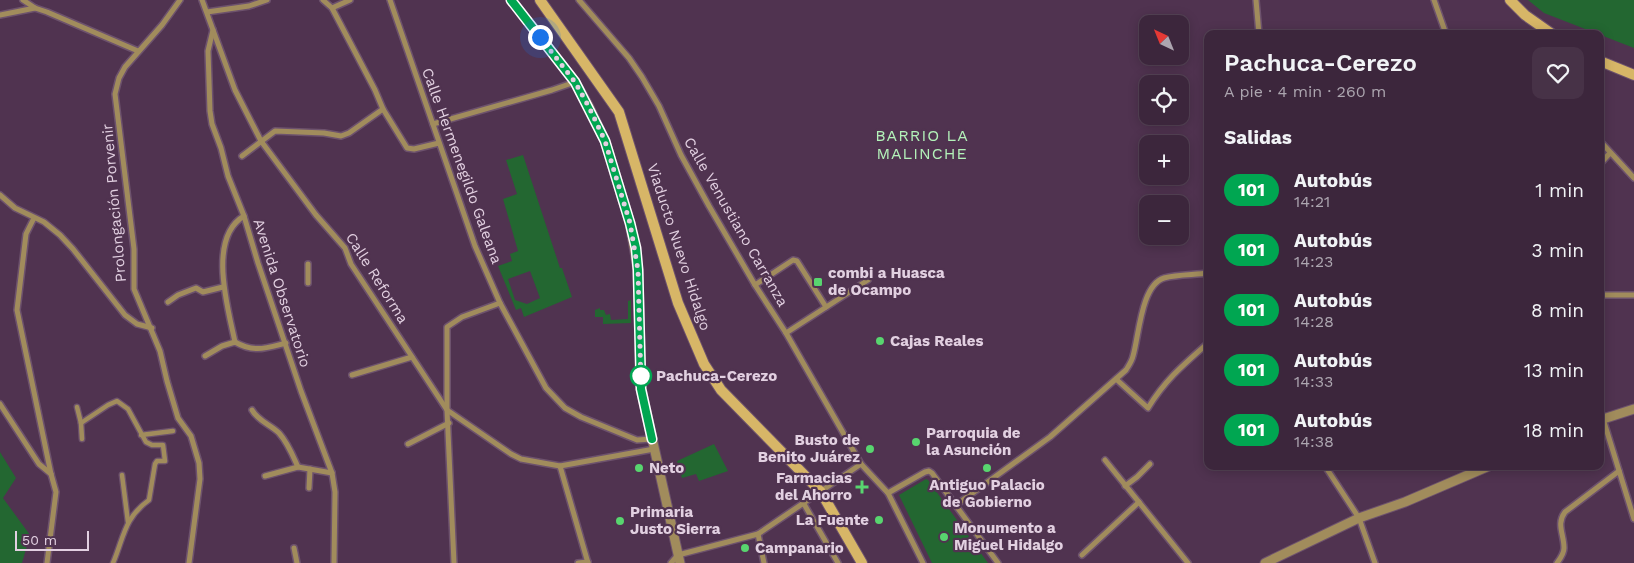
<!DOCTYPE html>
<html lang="es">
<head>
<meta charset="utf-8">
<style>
  :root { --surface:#3c263c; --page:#473247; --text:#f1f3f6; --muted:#aca5af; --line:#554356 }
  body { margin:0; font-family:"Work Sans",sans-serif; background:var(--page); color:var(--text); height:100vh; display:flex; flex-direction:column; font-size:19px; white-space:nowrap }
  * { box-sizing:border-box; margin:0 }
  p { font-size:16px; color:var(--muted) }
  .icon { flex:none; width:28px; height:28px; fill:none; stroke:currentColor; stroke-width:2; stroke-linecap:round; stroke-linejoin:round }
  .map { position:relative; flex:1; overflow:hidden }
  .drawer { position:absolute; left:1204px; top:30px; width:400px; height:440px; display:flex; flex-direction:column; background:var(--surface); border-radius:10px; box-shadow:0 2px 12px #0003,0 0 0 1px var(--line) }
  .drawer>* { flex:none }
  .badge { padding:0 10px; border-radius:16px; font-size:18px; line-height:32px }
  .needle { width:32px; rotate:317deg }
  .tools { position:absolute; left:1139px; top:15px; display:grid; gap:10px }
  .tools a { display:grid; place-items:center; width:50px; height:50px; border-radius:10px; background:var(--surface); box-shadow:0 2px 12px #0003,0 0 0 1px var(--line); font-size:25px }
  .scale { position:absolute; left:15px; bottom:12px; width:74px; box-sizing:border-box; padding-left:5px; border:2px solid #e2d0e1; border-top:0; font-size:14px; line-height:18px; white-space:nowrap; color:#e2d0e1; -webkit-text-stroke:4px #503350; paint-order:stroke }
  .you { position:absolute; width:25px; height:25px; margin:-12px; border:4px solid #fff; border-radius:50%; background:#1a73e8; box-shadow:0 0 0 8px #1a73e833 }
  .map>.badge { position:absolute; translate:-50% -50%; box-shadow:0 0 0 2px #fff }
  h2 { padding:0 20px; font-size:19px; line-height:45px }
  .round { display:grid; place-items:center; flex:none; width:52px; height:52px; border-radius:10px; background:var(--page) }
  .overview { display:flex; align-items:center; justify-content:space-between; height:85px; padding:0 20px }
  h1 { font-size:24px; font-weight:600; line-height:38px }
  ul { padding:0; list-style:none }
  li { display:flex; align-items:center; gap:15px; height:60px; padding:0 20px }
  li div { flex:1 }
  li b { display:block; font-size:19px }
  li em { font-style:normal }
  li .badge { min-width:55px; font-weight:700; text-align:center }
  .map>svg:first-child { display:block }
</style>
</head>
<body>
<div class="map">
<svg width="1634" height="563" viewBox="0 0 1634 563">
  <rect width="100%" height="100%" fill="#503350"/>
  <g fill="#236731" fill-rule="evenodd">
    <path d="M1528 0H1634V48L1544 13Z"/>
    <path d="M523 155 560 268H562L572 297 524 317 521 308 516 310 498 266 512 261 510 254 518 251 503 199 517 194 506 160ZM530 271 540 298 527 304 515 300 508 279Z"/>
    <path d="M631 300V323L603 324V317H595V310L600 308V310H604L606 315 610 314 611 320 628 319V301Z"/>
    <path d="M714 444 728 471 699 481 696 474 682 478 677 461Z"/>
    <path d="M0 452 16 478 3 498 30 535 22 563H0Z"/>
    <path d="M926 479 928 480 988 563H932L899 495Z"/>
  </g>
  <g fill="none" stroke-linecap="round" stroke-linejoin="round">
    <g stroke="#6d526d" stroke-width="7">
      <g id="pedestrian">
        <path d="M77 407 81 423 82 439"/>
        <path d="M81 423 108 405 117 401 128 409 146 442 152 445H163L165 461H157L155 464 149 500C124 518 124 537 113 563"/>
        <path d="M141 435 173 431"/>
        <path d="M122 475 128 522"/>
      </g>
    </g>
    <g stroke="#6d526d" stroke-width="8">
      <g id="minor">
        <path d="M23 0 35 8 47 12 138 51"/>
        <path d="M180 0 162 25 125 67 119 78 115 94 134 249V289L160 351 167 381 178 418 191 436 199 463 200 479 189 563"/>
        <path d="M202 0 235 90 261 141 316 215 345 248 351 264 447 410 511 454 521 459 560 466 654 449"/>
        <path d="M323 0 332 8 375 90 383 109 407 148 414 149 439 143"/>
        <path d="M390 0 475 246 500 303 546 388 565 408 581 417 637 440 652 439"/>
        <path d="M579 0 629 58 642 77 659 106 681 155 709 206 755 285 786 333 861 464 888 493 923 563"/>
        <path d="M1256 0 1259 34"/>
        <path d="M1434 0 1446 34"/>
        <path d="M332 8 350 0"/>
        <path d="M207 12 249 6 267 0"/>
        <path d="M0 15 35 8"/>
        <path d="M213 30 208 51 210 111 212 124 221 148 228 176 244 216 258 263 301 391 332 473 335 492 334 563"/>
        <path d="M433 124 552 90 575 82"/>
        <path d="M1600 141 1634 178"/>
        <path d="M242 156 275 131 324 133 341 136 349 133 383 109"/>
        <path d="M1600 164 1610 153"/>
        <path d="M0 195 15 208 44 222 60 235 73 249 125 315 137 324 152 328"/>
        <path d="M34 218 26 234 17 310 51 474 56 492 47 563"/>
        <path d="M308 264V283"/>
        <path d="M755 285 793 260 797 261 826 307"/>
        <path d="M1600 295H1634"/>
        <path d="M168 302 178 295 196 288 203 292 223 287"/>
        <path d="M786 333 868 280"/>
        <path d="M235 342C228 308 207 238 244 216"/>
        <path d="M205 356 222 346 235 342C254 353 266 348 286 343"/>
        <path d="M352 375 412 357"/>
        <path d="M1116 379 1148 408C1165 380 1183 365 1208 343"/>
        <path d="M0 404 39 464 51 474"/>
        <path d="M1600 409 1634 519"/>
        <path d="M252 410C258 421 271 425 279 433 288 443 293 456 298 467"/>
        <path d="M408 444 449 423"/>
        <path d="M1105 460 1188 563"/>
        <path d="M560 466 588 563"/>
        <path d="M1325 466 1359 518 1375 563"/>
        <path d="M265 476 298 467 332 473"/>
        <path d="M1125 486 1137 477 1150 464"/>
        <path d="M309 488 310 469"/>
        <path d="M888 493 925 472 929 471 932 473 998 563"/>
        <path d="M804 504 838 563"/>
        <path d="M956 505 1050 437 1126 370C1129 365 1132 361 1133 356 1139 336 1141 285 1164 278 1178 274 1194 275 1208 273"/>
        <path d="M758 534 764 563"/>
        <path d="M294 548 297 563"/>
        <path d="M1082 555 1139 502"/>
        <path d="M454 563 447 410V327L462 317 500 303"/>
        <path d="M578 563 588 562"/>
        <path d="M671 563 678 555 758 534 861 464"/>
        <path d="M1557 563C1560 559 1564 553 1564 548 1564 534 1556 524 1565 512L1619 471"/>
      </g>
    </g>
    <g stroke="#6d526d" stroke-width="11">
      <g id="tertiary">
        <path d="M511 0 575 82 589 107 605 141 630 223 638 270 641 389 680 563"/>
        <path d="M1600 420 1634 409"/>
        <path d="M1265 563 1359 518 1405 502 1489 466"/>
      </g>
    </g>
    <g stroke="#6d526d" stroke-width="12">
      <g id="secondary">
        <path d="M540 0 619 112 678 303 704 364 721 390 821 492 862 563"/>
        <path d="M1510 0 1525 15 1552 34"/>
        <path d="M1600 61 1634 75"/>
      </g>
    </g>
    <use href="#pedestrian" stroke="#a18c5c" stroke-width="4.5"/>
    <use href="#minor" stroke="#a18c5c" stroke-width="5"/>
    <use href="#tertiary" stroke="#a18c5c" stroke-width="9"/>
    <use href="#secondary" stroke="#d7b667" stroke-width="10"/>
  </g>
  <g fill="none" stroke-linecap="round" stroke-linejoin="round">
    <g stroke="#fff" stroke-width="11">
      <path id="line" d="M511 0 575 82 605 141 630 223 636 248 638 270 641 389 652 439"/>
    </g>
    <use href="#line" stroke="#00a651" stroke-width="8"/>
    <path stroke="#e2d0e1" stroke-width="5" stroke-dasharray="0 9" d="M540 37 575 82 589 107 605 141 630 223 638 270 641 384V376"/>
  </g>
  <g fill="#58d56f" stroke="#503350" stroke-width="2">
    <rect x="813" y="277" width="10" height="10" rx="2.5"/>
    <circle cx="880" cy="341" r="5"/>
    <circle cx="916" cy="442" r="5"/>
    <circle cx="870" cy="449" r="5"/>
    <circle cx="639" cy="468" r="5"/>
    <circle cx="987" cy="468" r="5"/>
    <path d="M859.5 479.5h5v5h5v5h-5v5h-5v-5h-5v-5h5z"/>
    <circle cx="879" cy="520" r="5"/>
    <circle cx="620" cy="521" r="5"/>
    <circle cx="944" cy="537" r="5"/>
    <circle cx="745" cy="548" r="5"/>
  </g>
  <circle fill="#fff" stroke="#00a651" stroke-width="2.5" cx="641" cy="376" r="10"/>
  <g text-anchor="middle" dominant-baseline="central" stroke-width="4.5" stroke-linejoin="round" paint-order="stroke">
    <g font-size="15" fill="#e2d0e1" stroke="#503350">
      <text transform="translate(462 166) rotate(70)">Calle Hermenegildo Galeana</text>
      <text transform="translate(114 203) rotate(-95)">Prolongación Porvenir</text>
      <text transform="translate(736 222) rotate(60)">Calle Venustiano Carranza</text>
      <text transform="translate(679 247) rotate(72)">Viaducto Nuevo Hidalgo</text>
      <text transform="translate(377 278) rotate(58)">Calle Reforma</text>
      <text transform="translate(282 293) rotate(72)">Avenida Observatorio</text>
    </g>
    <g font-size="15" font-weight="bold" fill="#e2d0e1" stroke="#503350" text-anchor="start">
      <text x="828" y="273">combi a Huasca<tspan x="828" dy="17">de Ocampo</tspan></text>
      <text x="890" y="341">Cajas Reales</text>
      <text x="926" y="433">Parroquia de<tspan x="926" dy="17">la Asunción</tspan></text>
      <text x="860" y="440" text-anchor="end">Busto de<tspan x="860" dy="17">Benito Juárez</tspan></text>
      <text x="649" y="468">Neto</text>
      <text x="852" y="478" text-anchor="end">Farmacias<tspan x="852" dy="17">del Ahorro</tspan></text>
      <text x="987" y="485" text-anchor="middle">Antiguo Palacio<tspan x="987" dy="17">de Gobierno</tspan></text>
      <text x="630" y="512">Primaria<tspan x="630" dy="17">Justo Sierra</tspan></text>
      <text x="869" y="520" text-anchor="end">La Fuente</text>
      <text x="954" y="528">Monumento a<tspan x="954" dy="17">Miguel Hidalgo</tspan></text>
      <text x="755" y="548">Campanario</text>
    </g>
    <g font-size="15" font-weight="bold" fill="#e2d0e1" stroke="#503350" text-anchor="start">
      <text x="656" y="376">Pachuca-Cerezo</text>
    </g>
    <g font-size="16" letter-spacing="1" fill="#b3f2b9" stroke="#503350">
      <text x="922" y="135">BARRIO LA<tspan x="922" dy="18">MALINCHE</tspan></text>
    </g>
  </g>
</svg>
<div class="tools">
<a><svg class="needle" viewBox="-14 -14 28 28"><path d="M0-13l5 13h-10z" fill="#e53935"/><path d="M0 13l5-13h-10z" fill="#aca5af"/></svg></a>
<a><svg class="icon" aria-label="locate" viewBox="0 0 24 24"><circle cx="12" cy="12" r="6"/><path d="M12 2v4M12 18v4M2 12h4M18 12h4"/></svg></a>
<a>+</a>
<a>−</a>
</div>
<div class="scale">50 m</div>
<div class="you" style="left:540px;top:37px"></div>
<section class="drawer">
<div class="overview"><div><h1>Pachuca-Cerezo</h1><p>A pie · 4 min · 260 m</p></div><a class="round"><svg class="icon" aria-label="heart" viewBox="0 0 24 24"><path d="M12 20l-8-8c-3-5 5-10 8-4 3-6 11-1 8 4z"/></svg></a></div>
<h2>Salidas</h2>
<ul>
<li><span class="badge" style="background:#00a651;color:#fff">101</span><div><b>Autobús</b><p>14:21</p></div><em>1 min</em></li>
<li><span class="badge" style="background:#00a651;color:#fff">101</span><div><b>Autobús</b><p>14:23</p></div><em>3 min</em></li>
<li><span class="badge" style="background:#00a651;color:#fff">101</span><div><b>Autobús</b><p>14:28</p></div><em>8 min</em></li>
<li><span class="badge" style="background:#00a651;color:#fff">101</span><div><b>Autobús</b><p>14:33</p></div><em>13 min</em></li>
<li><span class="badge" style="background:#00a651;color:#fff">101</span><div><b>Autobús</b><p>14:38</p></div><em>18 min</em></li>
</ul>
</section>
</div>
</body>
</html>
